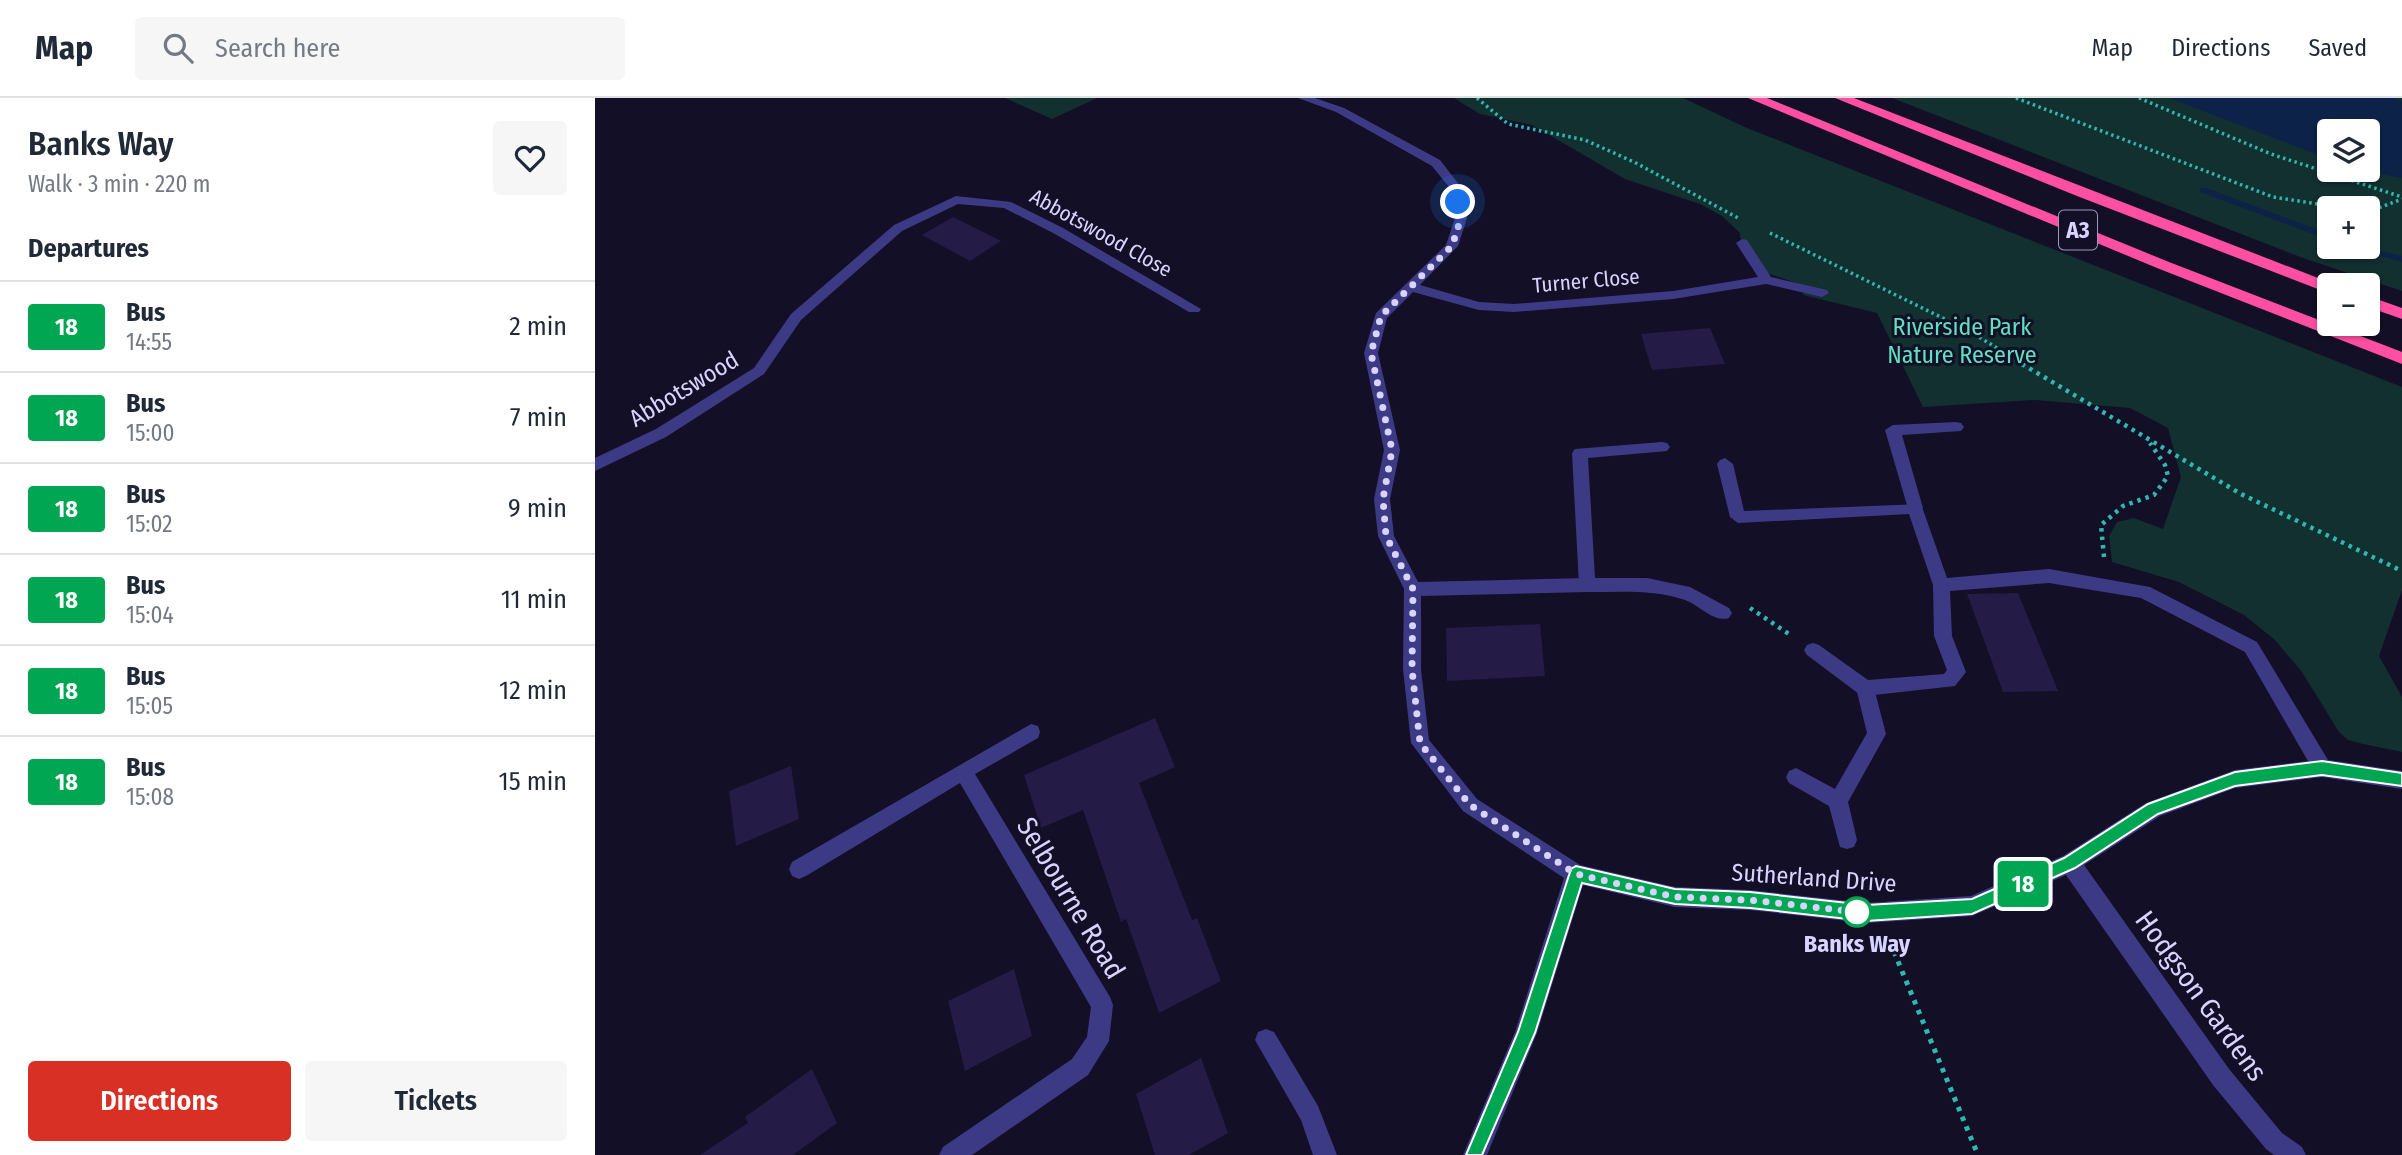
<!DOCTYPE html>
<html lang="en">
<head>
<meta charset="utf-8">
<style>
  :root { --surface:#fff; --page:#f6f6f7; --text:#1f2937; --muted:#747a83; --line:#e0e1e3; --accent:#d93025 }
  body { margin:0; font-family:"Fira Sans Condensed",sans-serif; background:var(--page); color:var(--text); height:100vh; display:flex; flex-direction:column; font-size:26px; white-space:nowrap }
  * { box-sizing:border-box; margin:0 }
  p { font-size:23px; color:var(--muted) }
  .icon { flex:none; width:38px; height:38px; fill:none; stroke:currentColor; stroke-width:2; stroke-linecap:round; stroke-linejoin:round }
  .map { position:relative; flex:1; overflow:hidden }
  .drawer { display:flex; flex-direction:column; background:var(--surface); width:595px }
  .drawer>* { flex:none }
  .badge { padding:0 14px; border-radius:5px; font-size:24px; line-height:46px }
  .buttons { position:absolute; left:1722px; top:21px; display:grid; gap:14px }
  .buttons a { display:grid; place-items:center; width:63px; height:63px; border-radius:7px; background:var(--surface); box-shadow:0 2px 5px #0004; font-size:35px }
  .you { position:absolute; width:35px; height:35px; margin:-18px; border:5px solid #fff; border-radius:50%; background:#1a73e8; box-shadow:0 0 0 10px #1a73e833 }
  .map>.badge { position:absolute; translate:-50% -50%; box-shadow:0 0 0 4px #fff }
  h2 { padding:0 28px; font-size:26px; line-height:63px }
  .round { display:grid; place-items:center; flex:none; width:74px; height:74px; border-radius:7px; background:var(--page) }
  .headline { display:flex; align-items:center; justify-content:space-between; height:119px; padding:0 28px }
  h1 { font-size:33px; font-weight:600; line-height:52px }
  .primary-button { display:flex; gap:14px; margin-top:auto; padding:14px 28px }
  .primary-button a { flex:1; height:80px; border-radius:7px; background:var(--accent); color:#fff; font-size:28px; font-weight:600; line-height:80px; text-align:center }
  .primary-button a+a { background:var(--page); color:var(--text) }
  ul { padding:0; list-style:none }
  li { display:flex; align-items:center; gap:21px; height:91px; padding:0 28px; border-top:2px solid var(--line) }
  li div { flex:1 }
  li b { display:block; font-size:26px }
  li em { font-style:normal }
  li .badge { min-width:77px; font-weight:700; text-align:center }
  header { display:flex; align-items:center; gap:42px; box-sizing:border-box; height:98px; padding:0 35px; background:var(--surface); border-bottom:2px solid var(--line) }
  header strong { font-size:33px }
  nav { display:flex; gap:38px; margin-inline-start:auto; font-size:24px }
  .search { width:490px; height:63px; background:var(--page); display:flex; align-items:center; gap:18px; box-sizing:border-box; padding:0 24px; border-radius:7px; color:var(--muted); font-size:26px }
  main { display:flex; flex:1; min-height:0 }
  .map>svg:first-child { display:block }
</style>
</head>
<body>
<header>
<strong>Map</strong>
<div class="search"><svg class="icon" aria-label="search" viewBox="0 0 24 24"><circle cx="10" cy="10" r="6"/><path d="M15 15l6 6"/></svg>Search here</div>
<nav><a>Map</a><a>Directions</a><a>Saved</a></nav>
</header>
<main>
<section class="drawer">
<div class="headline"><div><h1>Banks Way</h1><p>Walk · 3 min · 220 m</p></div><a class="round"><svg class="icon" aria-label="heart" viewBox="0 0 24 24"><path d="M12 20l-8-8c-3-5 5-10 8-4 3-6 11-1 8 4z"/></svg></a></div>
<h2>Departures</h2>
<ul>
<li><span class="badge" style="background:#00a651;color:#fff">18</span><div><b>Bus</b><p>14:55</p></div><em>2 min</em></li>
<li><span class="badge" style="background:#00a651;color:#fff">18</span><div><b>Bus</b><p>15:00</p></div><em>7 min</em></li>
<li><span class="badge" style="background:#00a651;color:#fff">18</span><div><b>Bus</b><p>15:02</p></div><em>9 min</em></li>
<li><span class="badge" style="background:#00a651;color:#fff">18</span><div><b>Bus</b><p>15:04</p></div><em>11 min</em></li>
<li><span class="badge" style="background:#00a651;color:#fff">18</span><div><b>Bus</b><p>15:05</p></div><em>12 min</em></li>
<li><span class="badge" style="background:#00a651;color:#fff">18</span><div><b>Bus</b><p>15:08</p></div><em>15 min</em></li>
</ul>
<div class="primary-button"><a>Directions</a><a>Tickets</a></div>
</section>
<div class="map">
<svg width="1807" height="1057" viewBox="0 0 1807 1057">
  <rect width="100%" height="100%" fill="#130f26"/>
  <g fill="#12302f" fill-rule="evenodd">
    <path d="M410 0H502L457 21Z"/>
    <path d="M859 0H1088L1152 30 1807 289V492L1784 558 1807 599V654L1768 646 1753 642 1744 634 1707 574 1680 542 1649 517 1584 484 1517 464 1514 438 1522 424 1539 420 1568 431 1586 379 1573 330 1535 310 1440 302 1328 309 1282 215 1208 197 1209 192 1204 186 1172 175 1150 143 1145 140V135L1127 118 1105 106 1030 81 937 27 885 16Z"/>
    <path d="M1297 0H1807V193L1708 160ZM1734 33H1773V72H1734ZM1734 110H1773V149H1734Z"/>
  </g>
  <path fill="#0c2248" d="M1574 0H1800L1807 3V80L1763 72H1773V33H1734V61Z"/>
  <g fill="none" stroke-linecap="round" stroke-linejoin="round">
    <g fill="#0c2248" fill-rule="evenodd">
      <path d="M1605 90H1611L1734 136V142L1605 94Z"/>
      <path d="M1754 149H1769L1807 158V164Z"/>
    </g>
  </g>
  <g fill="#241b47">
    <path d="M358 119 406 143 375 163 327 137Z"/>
    <path d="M1115 230 1130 266 1057 272 1046 236Z"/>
    <path d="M1423 495 1453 568 1463 593 1408 594 1372 496Z"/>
    <path d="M945 526 950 578 852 583 851 530Z"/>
    <path d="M560 620 580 669 544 685 597 822 602 820 626 883 564 915 531 821 526 824 488 712 446 730 429 677Z"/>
    <path d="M196 668 204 721 141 748 134 693Z"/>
    <path d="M419 871 437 938 370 973 353 903Z"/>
    <path d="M606 960 633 1035 594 1057H560L541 996Z"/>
    <path d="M217 971 242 1025 198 1057H105L153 1025 150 1019Z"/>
  </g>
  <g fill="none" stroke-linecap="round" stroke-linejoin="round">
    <g stroke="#2fb8b0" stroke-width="3.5" stroke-dasharray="2.5 3.5" stroke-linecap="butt">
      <path d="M882 0 913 26 990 42 1039 64 1145 121"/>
      <path d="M1421 0 1678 99 1748 110"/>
      <path d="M1544 0 1676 56 1807 99"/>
      <path d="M1773 114 1807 101"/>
      <path d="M1175 135 1374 233 1430 267"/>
    </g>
    <g stroke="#2fb8b0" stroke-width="4.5" stroke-dasharray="3.5 5" stroke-linecap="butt">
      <path d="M1427 266 1646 396 1807 473"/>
      <path d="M1509 459 1506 427 1528 408 1559 397 1573 378 1570 367 1555 345"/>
      <path d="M1155 510 1194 536"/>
    </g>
    <path stroke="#2fb8b0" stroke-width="5" stroke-dasharray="4.5 6" stroke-linecap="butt" d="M1295 844 1383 1057"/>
    <g fill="#3d3a85" fill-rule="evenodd">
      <path d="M1361 324 1366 325 1369 329 1366 333 1307 337 1328 410 1320 416 1314 414 1290 332 1298 327Z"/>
      <path d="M1067 344 1072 345 1075 349 1072 353 993 360 1000 480H1052L1095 489 1134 510 1137 515 1134 520C1119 525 1104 507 1090 502 1059 491 1024 494 992 494L986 492 984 487 977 355 980 351Z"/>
      <path d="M1270 582 1276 584 1279 590 1291 636 1253 704 1262 742 1259 749 1252 751 1245 749 1234 708 1194 685 1191 679 1194 673 1201 670 1240 691 1272 635 1261 590 1264 584Z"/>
      <path d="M671 931 679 934 723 1008 742 1057H718L706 1022 660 942 663 934Z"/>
    </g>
    <g fill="#3d3a85" fill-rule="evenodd">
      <path d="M703 0H720L749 10 845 62 866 89 872 120 863 148 825 187 884 204 919 206 1078 193 1163 179 1141 145 1147 141 1152 142 1176 179 1232 192 1234 195 1227 199 1171 186 1078 201 919 214 884 212 818 194 792 220 783 255 805 352 795 401 799 438 823 484 992 480 998 482 1000 487 998 492 992 494 826 498V571L834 642 882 701 985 767 1080 789 1155 792 1271 805 1376 798 1468 758 1551 705 1640 672 1713 663 1650 554 1546 500 1454 485 1355 493 1357 538 1371 574 1360 588 1270 598 1264 596 1212 557 1209 552 1212 547 1218 545 1224 547 1273 582 1349 576 1352 572 1339 538 1338 487 1314 416 1143 425 1135 419 1122 366 1125 362 1130 360 1138 366 1149 413 1326 406 1352 480 1454 471 1555 489 1662 544 1733 662 1807 673V691L1727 679 1640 690 1565 718 1489 767 1634 971 1687 1035 1707 1049 1711 1057H1679L1671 1051 1618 987 1471 777 1377 818 1271 825 1155 812 1080 809 988 787 942 935 892 1057H868L920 934 969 780 868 713 816 645 808 571 809 491 783 438 779 401 789 352 769 255 781 215 851 147 860 120 854 89 837 68 741 14Z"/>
      <path d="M361 98 416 104 468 130 606 211 604 214H594L460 136 409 110 363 106 307 133 206 222 169 276 71 339 0 373V360L61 331 159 270 196 216 299 127Z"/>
      <path d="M436 626 443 628 445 634 443 640 380 676 515 899 518 907 514 943 493 977 377 1057H344L348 1049 477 961 492 939 496 909 365 685 211 778 204 781 197 778 194 771 197 764Z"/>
    </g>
    <g fill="#ff4fa3" fill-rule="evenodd">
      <path d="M1153 0H1172L1574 164 1807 254V266L1562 170Z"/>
      <path d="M1240 0H1259L1741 187H1734V194L1728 193 1482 98Z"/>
      <path d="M1773 198 1807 210V221L1773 209Z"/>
    </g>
  </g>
  <path fill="#00a651" stroke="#fff" stroke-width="2" d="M1727 663 1807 675V688L1727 677 1640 688 1563 716 1480 770 1377 816 1271 823 1155 810 1080 806 987 785 940 935 887 1057H871L923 934 976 771 981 768 1080 791 1155 794 1271 807 1377 801 1469 760 1553 706 1640 674Z"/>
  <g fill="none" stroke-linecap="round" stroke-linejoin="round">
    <path stroke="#d9d4ff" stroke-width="7" stroke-dasharray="0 12.6" d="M863 104 866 120 857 148 786 218 776 255 797 352 788 401 791 438 818 491 817 571 825 645 875 707 981 776 1080 799 1155 802 1271 815 1262 814"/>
  </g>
  <circle fill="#fff" stroke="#00a651" stroke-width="3.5" cx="1262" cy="814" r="14"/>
  <g text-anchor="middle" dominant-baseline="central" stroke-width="6" stroke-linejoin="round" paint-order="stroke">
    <g font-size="21" fill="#d9d4ff" stroke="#130f26">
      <text transform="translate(506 135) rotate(29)">Abbotswood Close</text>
      <text transform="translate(991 183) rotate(-5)">Turner Close</text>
    </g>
    <rect fill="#130f26" stroke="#9e99be" stroke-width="2" x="1464" y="112.5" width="38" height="39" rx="5"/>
    <g font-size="23" font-weight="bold" fill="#d9d4ff">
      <text x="1483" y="132">A3</text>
    </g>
    <g font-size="24" fill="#5fe0c0" stroke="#130f26">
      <text x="1367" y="229">Riverside Park<tspan x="1367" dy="28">Nature Reserve</tspan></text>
    </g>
    <g font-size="24" fill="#d9d4ff" stroke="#130f26">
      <text transform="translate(89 291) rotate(-31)">Abbotswood</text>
      <text transform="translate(1219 780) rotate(4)">Sutherland Drive</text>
    </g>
    <g font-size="24" font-weight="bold" fill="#d9d4ff" stroke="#130f26">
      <text x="1262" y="846">Banks Way</text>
    </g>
    <g font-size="28" fill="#d9d4ff" stroke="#130f26">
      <text transform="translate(476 800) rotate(59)">Selbourne Road</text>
      <text transform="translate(1606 898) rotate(54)">Hodgson Gardens</text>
    </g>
  </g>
</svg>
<div class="buttons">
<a><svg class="icon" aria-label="layers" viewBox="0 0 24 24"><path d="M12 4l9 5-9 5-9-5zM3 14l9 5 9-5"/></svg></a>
<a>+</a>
<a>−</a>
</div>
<div class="you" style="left:863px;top:104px"></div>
<b class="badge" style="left:1428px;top:786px;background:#00a651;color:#fff">18</b>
</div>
</main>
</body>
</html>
